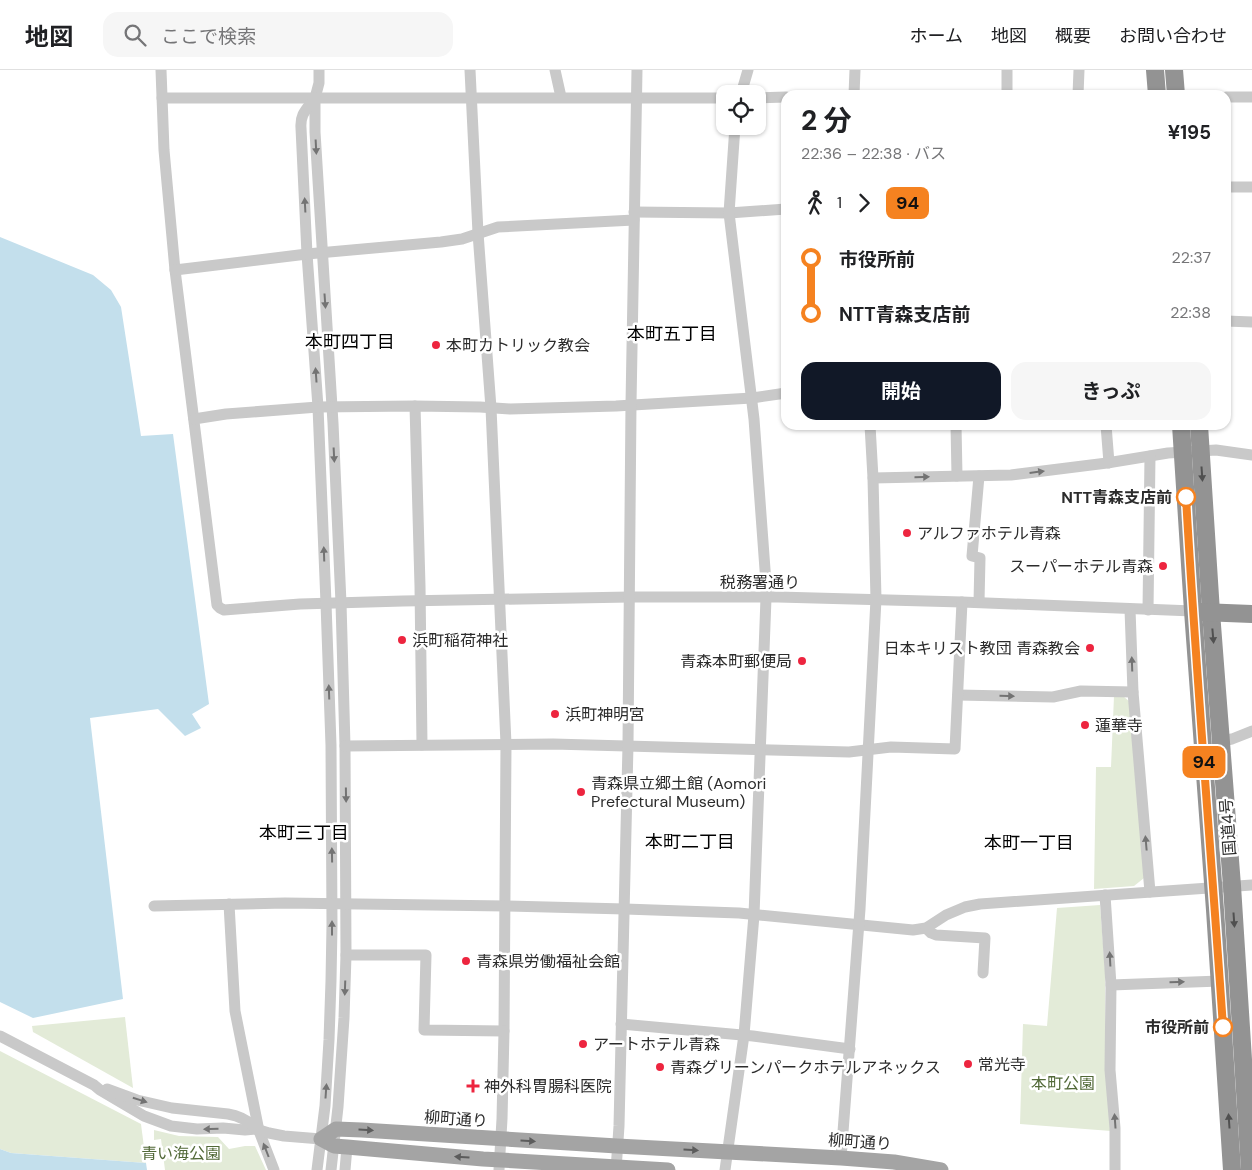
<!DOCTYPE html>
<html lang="ja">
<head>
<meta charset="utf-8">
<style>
  :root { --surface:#fff; --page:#f6f6f6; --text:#202124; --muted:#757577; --line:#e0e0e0; --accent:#111827 }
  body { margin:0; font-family:"DM Sans","Noto Sans JP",sans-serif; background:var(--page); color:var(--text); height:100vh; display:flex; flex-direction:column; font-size:19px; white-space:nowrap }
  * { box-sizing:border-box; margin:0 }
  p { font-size:16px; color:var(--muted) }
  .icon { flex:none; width:28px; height:28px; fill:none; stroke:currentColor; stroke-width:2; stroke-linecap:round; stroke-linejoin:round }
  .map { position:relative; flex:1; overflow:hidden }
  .sheet { position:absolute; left:781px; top:20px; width:450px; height:340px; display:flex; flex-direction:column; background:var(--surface); border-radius:15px; box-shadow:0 1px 4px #0004 }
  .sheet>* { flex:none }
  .badge { padding:0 10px; border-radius:8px; font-size:18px; line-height:32px }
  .buttons { position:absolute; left:716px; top:15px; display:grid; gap:10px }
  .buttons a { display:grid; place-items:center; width:50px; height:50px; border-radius:10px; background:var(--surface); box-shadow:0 1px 4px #0004; font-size:25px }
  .map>.badge { position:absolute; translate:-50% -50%; box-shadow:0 0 0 2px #fff }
  .legs { display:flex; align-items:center; gap:8px; height:55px; padding:0 20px; font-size:16px }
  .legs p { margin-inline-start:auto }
  .head { display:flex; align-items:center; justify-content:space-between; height:85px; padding:0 20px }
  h1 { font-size:28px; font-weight:700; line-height:38px }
  .action { display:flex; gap:10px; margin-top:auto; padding:10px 20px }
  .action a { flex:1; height:58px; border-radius:15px; background:var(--accent); color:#fff; font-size:20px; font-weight:700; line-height:58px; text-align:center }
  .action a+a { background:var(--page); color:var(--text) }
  ul { padding:0 20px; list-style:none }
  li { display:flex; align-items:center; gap:18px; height:55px; font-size:19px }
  li i { display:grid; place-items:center; width:8px; height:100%; margin:0 6px; background:currentColor }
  li i::after { content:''; width:12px; height:12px; margin:-6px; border:4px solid; border-radius:50%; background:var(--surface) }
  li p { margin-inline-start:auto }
  li:first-child i { background:linear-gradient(#0000 50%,currentColor 0) }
  li:last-child i { background:linear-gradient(currentColor 50%,#0000 0) }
  header { display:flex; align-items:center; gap:30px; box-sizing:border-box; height:70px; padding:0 25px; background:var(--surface); border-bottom:1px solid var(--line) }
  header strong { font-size:24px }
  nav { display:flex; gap:28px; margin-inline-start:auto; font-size:18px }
  .search { width:350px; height:45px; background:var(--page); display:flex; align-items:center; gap:12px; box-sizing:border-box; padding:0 18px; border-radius:15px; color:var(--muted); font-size:19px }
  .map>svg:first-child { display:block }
</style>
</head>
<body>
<header>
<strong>地図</strong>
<div class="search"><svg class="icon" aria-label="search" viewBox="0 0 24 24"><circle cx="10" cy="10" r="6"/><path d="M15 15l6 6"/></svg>ここで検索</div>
<nav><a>ホーム</a><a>地図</a><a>概要</a><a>お問い合わせ</a></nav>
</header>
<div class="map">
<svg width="1252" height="1100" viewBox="0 0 1252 1100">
  <rect width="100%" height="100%" fill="#fff"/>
  <g fill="#e3ebd8">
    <path d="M1114 626H1123L1131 633 1144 808 1134 816 1094 819 1096 697H1111Z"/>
    <path d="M1100 835 1105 900V965L1111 1061 1020 1054 1023 954 1047 956 1057 838Z"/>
    <path d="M125 947 133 1018 33 962 32 956Z"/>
    <path d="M0 981 141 1054 146 1093 11 1083 0 1079Z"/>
    <path d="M154 1060 179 1066 218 1067 229 1079 245 1076H255L266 1100H165L161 1069 154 1070Z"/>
  </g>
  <g fill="#c3dfec">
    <path d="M0 167 93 205 111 220 121 237 141 366 173 364 209 634 192 644 201 658 185 666 158 639 90 648 123 929 33 948 0 932Z"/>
    <path d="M0 1079 11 1083 146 1093 147 1100H0Z"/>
  </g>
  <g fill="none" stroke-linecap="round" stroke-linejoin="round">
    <g stroke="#c9c9c9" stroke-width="11">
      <path d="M161 0 164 80 175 200 217 535 220 538 224 540 300 534 403 531 630 527H778L962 532 1193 541"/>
      <path d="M319 0V13L315 28V62L333 353 341 533 345 676 346 885 344 948 338 1037 331 1100"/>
      <path d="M470 0 478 163 491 338 506 674 504 961 502 1049 499 1100"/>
      <path d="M555 0 561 27"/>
      <path d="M741 24 748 0"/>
      <path d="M854 25 855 0"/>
      <path d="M1007 25V0"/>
      <path d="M1078 25 1079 0"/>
      <path d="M1226 27H1252"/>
      <path d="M162 28H725"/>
      <path d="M315 28C306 40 300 44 301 58L307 184 318 337 326 533 331 675 332 855 331 911 329 970 325 1036 317 1100"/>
      <path d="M758 28 786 27"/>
      <path d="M1226 117H1252"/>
      <path d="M634 142 729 143 786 139"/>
      <path d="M175 200 307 184 441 172 462 169 498 157 634 150"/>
      <path d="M1226 251 1252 252"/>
      <path d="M415 336 420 516 422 675"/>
      <path d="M194 349 226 344 318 337 415 336 480 337 510 339 616 336 752 328 786 323"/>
      <path d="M956 355 957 406"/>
      <path d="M1106 355 1109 393"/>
      <path d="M979 406 972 486 980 488 979 532"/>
      <path d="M873 408 1011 405 1107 393 1168 383 1201 381 1216 380 1252 385"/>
      <path d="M1130 539 1133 622 1150 822"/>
      <path d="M1148 540 1150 386"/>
      <path d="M958 625 1053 627 1081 621 1133 622"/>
      <path d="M1221 671 1232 669 1252 661"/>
      <path d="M345 676 553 674 849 682 891 677 955 679 962 532"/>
      <path d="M1105 825 1111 915 1110 1000 1115 1058V1100"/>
      <path d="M229 834 235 941 259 1061 274 1100"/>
      <path d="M154 836 285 833 506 836 625 839 739 843 913 860 926 858 946 845 965 837 980 834 1252 815"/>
      <path d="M926 858 931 863 936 865 985 868 983 903"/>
      <path d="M346 885H426L424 960 504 961"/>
      <path d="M1111 915 1220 911"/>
      <path d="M621 954 753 966 850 979"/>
      <path d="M0 966 94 1015 100 1020 144 1046 171 1056 197 1059 223 1058 245 1060 256 1059 269 1063 284 1066 321 1069"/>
      <path d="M107 1019 137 1030 172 1038 228 1044C240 1046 248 1050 256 1059"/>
      <path d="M841 1088 860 839 876 529 873 408 870 355"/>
      <path d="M345 1100 347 1077"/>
      <path d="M616 1100 619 1056 628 675 631 334 637 0"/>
      <path d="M725 1100 744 965 754 845 766 528V513L754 349 729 143 735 56"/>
    </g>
    <path stroke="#a4a4a4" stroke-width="15" d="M668 1100 483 1089 347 1077 334 1076 321 1069 336 1059 362 1060 617 1076 841 1088 894 1092 941 1100"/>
    <g stroke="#939393" stroke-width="18">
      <path d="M1155 0 1157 25"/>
      <path d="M1174 0 1176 25"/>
      <path d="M1181 355 1193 541 1215 840 1232 1100"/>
      <path d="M1199 355 1211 542 1232 816 1250 1100"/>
      <path d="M1201 542 1252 544"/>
    </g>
  </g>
  <defs><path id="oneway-solid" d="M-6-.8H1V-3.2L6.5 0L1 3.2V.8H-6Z" transform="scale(1.25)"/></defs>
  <g fill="#737373">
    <use href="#oneway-solid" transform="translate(316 77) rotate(87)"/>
    <use href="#oneway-solid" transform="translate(305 135) rotate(-93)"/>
    <use href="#oneway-solid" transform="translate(325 231) rotate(86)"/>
    <use href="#oneway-solid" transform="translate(316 305) rotate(-94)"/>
    <use href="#oneway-solid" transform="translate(334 385) rotate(87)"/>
    <use href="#oneway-solid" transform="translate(1037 402) rotate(-7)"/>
    <use href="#oneway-solid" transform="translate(922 407) rotate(-1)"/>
    <use href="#oneway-solid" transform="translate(324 484) rotate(-92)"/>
    <use href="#oneway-solid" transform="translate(1132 594) rotate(-92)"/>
    <use href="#oneway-solid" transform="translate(329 622) rotate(-92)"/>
    <use href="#oneway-solid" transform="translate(1007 626) rotate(1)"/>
    <use href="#oneway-solid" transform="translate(346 725) rotate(89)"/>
    <use href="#oneway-solid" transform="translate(1146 773) rotate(-95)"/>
    <use href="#oneway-solid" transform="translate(332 785) rotate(-91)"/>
    <use href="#oneway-solid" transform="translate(332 858) rotate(-90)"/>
    <use href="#oneway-solid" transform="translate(1110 889) rotate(-93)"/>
    <use href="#oneway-solid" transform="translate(1177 912) rotate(-2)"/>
    <use href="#oneway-solid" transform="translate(345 918) rotate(92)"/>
    <use href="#oneway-solid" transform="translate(326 1021) rotate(-86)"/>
    <use href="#oneway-solid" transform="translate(140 1030) rotate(17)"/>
    <use href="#oneway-solid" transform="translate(1115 1051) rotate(-94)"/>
    <use href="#oneway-solid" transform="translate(211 1059) rotate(179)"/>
    <use href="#oneway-solid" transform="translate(266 1080) rotate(-111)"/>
  </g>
  <g fill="#505050">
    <use href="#oneway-solid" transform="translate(1202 404) rotate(86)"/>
    <use href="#oneway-solid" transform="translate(1213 566) rotate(85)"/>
    <use href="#oneway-solid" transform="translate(1234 850) rotate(86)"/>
    <use href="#oneway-solid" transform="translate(1229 1051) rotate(-94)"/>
  </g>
  <g fill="#5c5c5c">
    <use href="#oneway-solid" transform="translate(366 1060) rotate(3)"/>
    <use href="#oneway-solid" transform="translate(528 1071) rotate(3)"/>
    <use href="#oneway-solid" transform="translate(691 1080) rotate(3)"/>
    <use href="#oneway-solid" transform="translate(462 1087) rotate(-176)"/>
  </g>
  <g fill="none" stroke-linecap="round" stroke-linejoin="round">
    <g stroke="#fff" stroke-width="11">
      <path id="line-1" d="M1186 427C1196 604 1211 780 1223 957"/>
    </g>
    <use href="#line-1" stroke="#f58220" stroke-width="8"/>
  </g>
  <g fill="#ed253f" stroke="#fff" stroke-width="2">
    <circle cx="436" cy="275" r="5"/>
    <circle cx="907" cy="463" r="5"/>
    <circle cx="1163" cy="496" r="5"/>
    <circle cx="402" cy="570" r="5"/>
    <circle cx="1090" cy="578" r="5"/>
    <circle cx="802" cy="591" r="5"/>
    <circle cx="555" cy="644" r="5"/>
    <circle cx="1085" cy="655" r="5"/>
    <circle cx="581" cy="722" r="5"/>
    <circle cx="466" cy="891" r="5"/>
    <circle cx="583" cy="974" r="5"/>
    <circle cx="968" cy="994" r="5"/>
    <circle cx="660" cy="997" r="5"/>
    <path d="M470.5 1008.5h5v5h5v5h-5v5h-5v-5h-5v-5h5z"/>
  </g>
  <g fill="#fff" stroke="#f58220" stroke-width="2.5">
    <circle cx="1186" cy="427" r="9"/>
    <circle cx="1223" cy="957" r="9"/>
  </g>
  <g text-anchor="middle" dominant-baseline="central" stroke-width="5" stroke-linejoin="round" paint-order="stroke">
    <g font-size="16" fill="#2c2c2c" stroke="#fff" text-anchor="start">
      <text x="446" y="275">本町カトリック教会</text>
      <text x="917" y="463">アルファホテル青森</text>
      <text x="1153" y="496" text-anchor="end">スーパーホテル青森</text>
      <text x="412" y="570">浜町稲荷神社</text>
      <text x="1080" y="578" text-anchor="end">日本キリスト教団 青森教会</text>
      <text x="792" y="591" text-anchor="end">青森本町郵便局</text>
      <text x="565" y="644">浜町神明宮</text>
      <text x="1095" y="655">蓮華寺</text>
      <text x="591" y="713">青森県立郷土館 (Aomori<tspan x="591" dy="18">Prefectural Museum)</tspan></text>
      <text x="476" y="891">青森県労働福祉会館</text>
      <text x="593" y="974">アートホテル青森</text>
      <text x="978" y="994">常光寺</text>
      <text x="670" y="997">青森グリーンパークホテルアネックス</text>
      <text x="484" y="1016">神外科胃腸科医院</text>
    </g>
    <g font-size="16" font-weight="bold" fill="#2c2c2c" stroke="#fff" text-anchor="end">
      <text x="1172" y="427">NTT青森支店前</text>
      <text x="1209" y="957">市役所前</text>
    </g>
    <g font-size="16" fill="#2c2c2c" stroke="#fff">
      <text x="760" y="512">税務署通り</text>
      <text transform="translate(1228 757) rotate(-94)">国道4号</text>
      <text transform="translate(456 1049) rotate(4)">柳町通り</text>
      <text transform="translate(860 1072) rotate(4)">柳町通り</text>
    </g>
    <g font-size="16" fill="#526938" stroke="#fff">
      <text x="1063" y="1013">本町公園</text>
      <text x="181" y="1083">青い海公園</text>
    </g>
    <g font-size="18" fill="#000" stroke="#fff">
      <text x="672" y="264">本町五丁目</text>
      <text x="350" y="272">本町四丁目</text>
      <text x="304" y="763">本町三丁目</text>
      <text x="690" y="772">本町二丁目</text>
      <text x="1029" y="773">本町一丁目</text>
    </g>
  </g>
</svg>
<div class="buttons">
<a><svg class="icon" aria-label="locate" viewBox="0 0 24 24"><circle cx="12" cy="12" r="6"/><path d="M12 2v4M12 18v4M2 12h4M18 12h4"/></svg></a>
</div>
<b class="badge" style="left:1204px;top:692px;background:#f58220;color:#111">94</b>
<section class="sheet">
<div class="head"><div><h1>2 分</h1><p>22:36 – 22:38 · バス</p></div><b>¥195</b></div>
<div class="legs"><svg class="icon" aria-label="walk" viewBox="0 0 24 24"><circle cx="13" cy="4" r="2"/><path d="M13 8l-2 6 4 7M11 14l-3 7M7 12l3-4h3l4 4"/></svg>1<svg class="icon" aria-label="forward" viewBox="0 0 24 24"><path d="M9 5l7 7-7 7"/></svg><b class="badge" style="background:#f58220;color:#111">94</b></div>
<ul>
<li><i style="color:#f58220"></i><b>市役所前</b><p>22:37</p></li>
<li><i style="color:#f58220"></i><b>NTT青森支店前</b><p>22:38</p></li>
</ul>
<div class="action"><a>開始</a><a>きっぷ</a></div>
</section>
</div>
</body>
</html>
